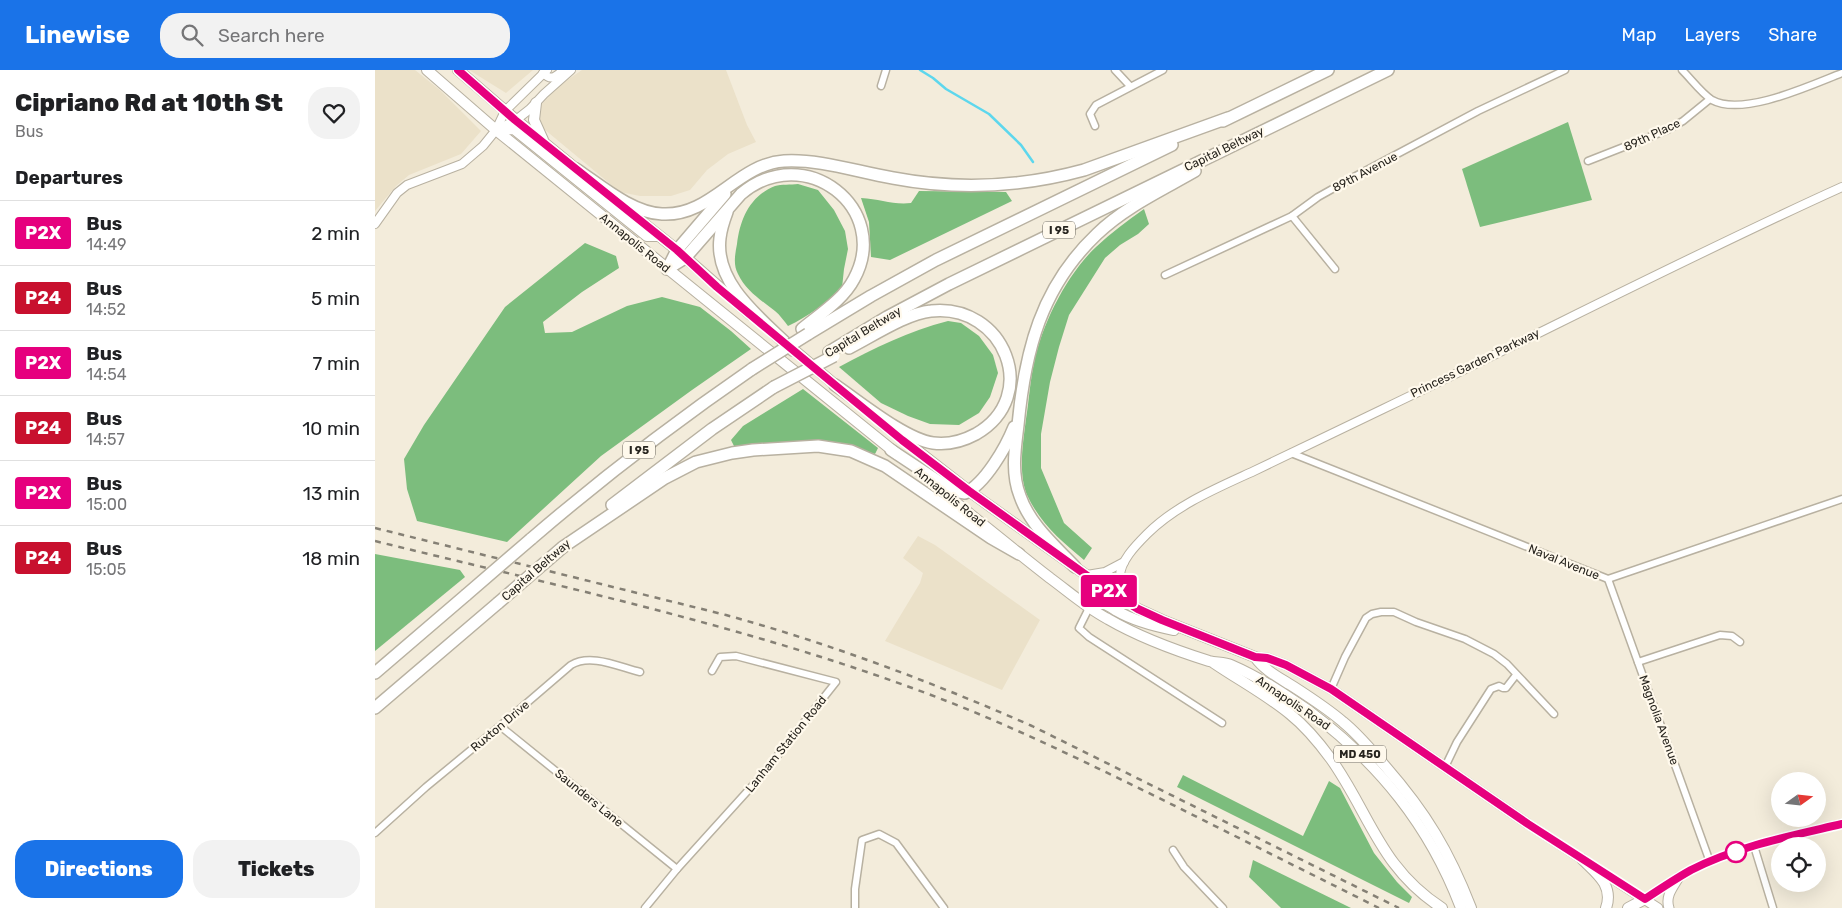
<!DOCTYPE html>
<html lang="en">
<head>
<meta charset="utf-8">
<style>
  :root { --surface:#fff; --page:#f2f2f2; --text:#202124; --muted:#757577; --line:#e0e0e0; --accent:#1a73e8 }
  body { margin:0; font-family:Rubik,sans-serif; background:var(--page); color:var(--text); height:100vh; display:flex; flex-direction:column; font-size:19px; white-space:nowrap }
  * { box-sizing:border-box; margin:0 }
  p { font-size:16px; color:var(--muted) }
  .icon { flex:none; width:28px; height:28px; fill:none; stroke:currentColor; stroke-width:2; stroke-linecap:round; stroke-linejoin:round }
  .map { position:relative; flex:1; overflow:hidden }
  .sheet { display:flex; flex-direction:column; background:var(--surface); width:375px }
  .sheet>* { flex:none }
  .badge { padding:0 10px; border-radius:4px; font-size:18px; line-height:32px }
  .needle { width:32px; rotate:75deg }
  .buttons { position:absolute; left:1396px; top:702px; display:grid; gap:10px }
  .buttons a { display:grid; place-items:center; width:55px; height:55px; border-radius:50%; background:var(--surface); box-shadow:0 5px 20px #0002; font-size:25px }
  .map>.badge { position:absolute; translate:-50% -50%; box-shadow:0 0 0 2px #fff }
  h2 { padding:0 15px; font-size:19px; line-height:45px }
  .round { display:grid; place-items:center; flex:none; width:52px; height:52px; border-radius:20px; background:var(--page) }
  .head { display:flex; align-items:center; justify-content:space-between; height:85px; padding:0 15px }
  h1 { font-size:24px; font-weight:800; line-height:38px }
  .button { display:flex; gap:10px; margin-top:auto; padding:10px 15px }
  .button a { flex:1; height:58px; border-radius:20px; background:var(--accent); color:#fff; font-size:20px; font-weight:800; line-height:58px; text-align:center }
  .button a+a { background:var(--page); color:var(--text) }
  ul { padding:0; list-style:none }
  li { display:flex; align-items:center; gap:15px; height:65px; padding:0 15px; border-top:1px solid var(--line) }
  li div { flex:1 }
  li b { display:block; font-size:19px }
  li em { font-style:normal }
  li .badge { min-width:55px; font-weight:700; text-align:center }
  header { display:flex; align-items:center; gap:30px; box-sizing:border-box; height:70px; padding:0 25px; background:var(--accent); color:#fff }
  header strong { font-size:24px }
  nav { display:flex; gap:28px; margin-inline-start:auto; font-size:18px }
  .search { width:350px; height:45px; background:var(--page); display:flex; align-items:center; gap:12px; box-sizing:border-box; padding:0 18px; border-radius:20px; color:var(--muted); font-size:19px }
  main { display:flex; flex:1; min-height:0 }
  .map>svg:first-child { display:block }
</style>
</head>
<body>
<header>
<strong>Linewise</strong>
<div class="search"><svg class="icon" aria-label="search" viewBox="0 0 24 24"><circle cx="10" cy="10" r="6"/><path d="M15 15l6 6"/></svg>Search here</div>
<nav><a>Map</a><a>Layers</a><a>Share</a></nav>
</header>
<main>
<section class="sheet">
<div class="head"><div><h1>Cipriano Rd at 10th St</h1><p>Bus</p></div><a class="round"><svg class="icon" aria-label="heart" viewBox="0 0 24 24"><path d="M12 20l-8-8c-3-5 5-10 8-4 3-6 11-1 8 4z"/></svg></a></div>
<h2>Departures</h2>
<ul>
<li><span class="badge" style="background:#e6007e;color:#fff">P2X</span><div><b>Bus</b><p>14:49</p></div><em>2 min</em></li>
<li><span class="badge" style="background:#c8102e;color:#fff">P24</span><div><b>Bus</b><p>14:52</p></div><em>5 min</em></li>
<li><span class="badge" style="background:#e6007e;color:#fff">P2X</span><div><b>Bus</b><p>14:54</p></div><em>7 min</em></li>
<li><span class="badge" style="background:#c8102e;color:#fff">P24</span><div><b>Bus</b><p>14:57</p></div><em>10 min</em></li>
<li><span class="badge" style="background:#e6007e;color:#fff">P2X</span><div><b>Bus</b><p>15:00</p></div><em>13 min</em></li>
<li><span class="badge" style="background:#c8102e;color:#fff">P24</span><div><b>Bus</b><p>15:05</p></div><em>18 min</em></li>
</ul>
<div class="button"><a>Directions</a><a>Tickets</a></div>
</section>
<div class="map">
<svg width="1467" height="838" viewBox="0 0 1467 838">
  <rect width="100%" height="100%" fill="#f3ecdb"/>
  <g fill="#ebe1c9">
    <path d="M0 0H40L66 21 106 61 86 84 34 105 21 116 0 141Z"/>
    <path d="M94 0H158L131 23Z"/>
    <path d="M207 0H351L372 55 381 72 353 84 332 100 315 120 296 126H265L245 122 163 54 162 39 185 15Z"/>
    <path d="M543 466 560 475 665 550 627 620 510 571 545 513 548 503 528 488Z"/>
  </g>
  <g fill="#7cbd7d">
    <path d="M1193 52 1217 130 1105 157 1087 99Z"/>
    <path d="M423 114 443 120 459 140 470 161 473 179 469 199 467 218C450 234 434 246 413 256 409 251 405 245 400 241 386 230 371 221 363 204 358 195 360 184 362 174 365 149 375 126 400 116 406 114 416 115 423 114Z"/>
    <path d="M544 121 631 122 637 131 515 190 496 187 494 152 486 128C505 129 518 135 536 133Z"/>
    <path d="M769 139 774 154 763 164 745 175 730 188 694 245 684 277 675 312 666 364V398L689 453 717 478 709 490C686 471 665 453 652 425 643 403 648 373 651 349 654 331 655 311 659 293 667 254 692 204 721 177 736 163 752 151 769 139Z"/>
    <path d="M210 173 241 186 244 198 207 222 168 252 170 263 197 262 252 236 287 227 325 237 356 261 376 279 317 320 226 386 132 472 42 451 32 419 29 389 49 355 130 237Z"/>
    <path d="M573 251 586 253 604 266 618 285 623 303 615 327 604 343 584 355 555 354 533 346 506 333 464 297C499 278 534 261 573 251Z"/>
    <path d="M428 319 503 378 500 384 464 373 435 372 359 376 356 370 368 356Z"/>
    <path d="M0 484 85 500 90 507 0 581Z"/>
    <path d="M808 705 928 766 954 711 965 718 999 783 1022 812 1037 827 1034 833 802 717Z"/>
    <path d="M878 790 976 838H906L874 807Z"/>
  </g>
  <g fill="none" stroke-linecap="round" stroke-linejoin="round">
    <path stroke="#5dd7ed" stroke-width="2.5" d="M545 0 558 8 571 19 614 44 646 75 658 92"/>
    <g stroke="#b8b1a1" stroke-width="9">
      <g id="minor">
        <path d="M740 0 755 16"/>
        <path d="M1307 0C1316 9 1327 24 1337 30 1368 47 1436 15 1467 3"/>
        <path d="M506 16 511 0"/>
        <path d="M720 56 715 44 721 35 788 0"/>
        <path d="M1213 91 1292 60 1308 51 1335 29"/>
        <path d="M917 146 960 199"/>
        <path d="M790 205 917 146 943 127 977 108 1103 41 1190 0"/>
        <path d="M916 383 1233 509 1467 429"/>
        <path d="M1233 509 1335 792"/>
        <path d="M714 538 704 558 714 567 847 653"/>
        <path d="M1263 592 1345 565 1357 566 1365 572"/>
        <path d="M956 619 970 587 991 548 997 544 1006 542H1019L1041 552 1090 569 1119 584 1132 594 1179 644"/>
        <path d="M125 656 302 799"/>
        <path d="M1070 697 1082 672 1116 619 1124 616 1128 618H1131L1141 605"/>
        <path d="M0 763 51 717 125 656 196 595C216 583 244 597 265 602"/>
        <path d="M1379 776 1398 838"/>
        <path d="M798 780 809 797 848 838"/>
        <path d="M270 838 302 799 388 704 461 612 361 586 345 587 337 601"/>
        <path d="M480 838V819L487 770 504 764 521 773 569 838"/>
      </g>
    </g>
    <g stroke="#b8b1a1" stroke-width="10">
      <g id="tertiary">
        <path d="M168 3C177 12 180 6 189 0"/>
        <path d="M123 59 141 50 155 39 169 24 196 0"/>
        <path d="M0 154 22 123 32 115 87 94 108 76 121 60 130 41 172 0"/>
        <path d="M712 505 730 502 749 492"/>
        <path d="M757 535C753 527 746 517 745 508 744 492 761 475 772 464 801 435 842 418 879 401 922 380 965 360 1008 339 1161 266 1312 187 1467 117"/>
        <path d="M1270 829C1285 819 1300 809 1316 800 1363 776 1416 766 1467 754"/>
      </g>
    </g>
    <g stroke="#b8b1a1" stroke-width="11">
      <g id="secondary">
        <path d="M880 587 892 588 911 595 956 619 1153 754 1283 838"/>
        <path d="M1294 838C1290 826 1298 817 1304 807"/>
      </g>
    </g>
    <g stroke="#b8b1a1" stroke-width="12">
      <g id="primary">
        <path d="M52 0 121 60 522 384"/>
        <path d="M83 0 141 50 206 103"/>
        <path d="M161 33 159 50 168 70"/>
        <path d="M121 60 139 59 272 166H283"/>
        <path d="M238 129 302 180 376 245"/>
        <path d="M413 275 465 319"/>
        <path d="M507 353 594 421 725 515 763 539 787 550 880 587C890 601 905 608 919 617 936 628 953 639 968 652 984 665 997 681 1010 696 1051 743 1074 781 1096 838"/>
        <path d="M554 411C594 443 634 476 675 508 694 522 712 538 733 549 764 567 799 580 834 591 841 593 849 592 856 595 884 607 909 624 934 641 1004 693 1055 756 1086 838"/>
        <path d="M714 538 720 533C728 531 734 536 742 541 759 551 779 556 799 560"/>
        <path d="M839 593C864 610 892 625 915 644 930 656 945 674 956 689 995 744 1005 798 1067 838"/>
        <path d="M1207 789C1221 803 1239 815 1231 838"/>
        <path d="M1253 838 1270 829"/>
      </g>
    </g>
    <g stroke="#b8b1a1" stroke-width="14">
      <g id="motorway">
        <path d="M848 51 953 0"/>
        <path d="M201 99C225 115 257 143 287 144 336 147 362 94 409 91 446 89 482 102 518 108 581 120 647 117 709 100L853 48"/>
        <path d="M352 142C349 150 346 159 345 168 339 215 388 250 418 280"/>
        <path d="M293 198 302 180 350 124"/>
        <path d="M292 199 310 188 366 124C430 70 517 139 479 209 468 230 445 244 427 259"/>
        <path d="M433 264 496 226 561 190 797 75"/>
        <path d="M454 282 512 247 574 214 1013 0"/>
        <path d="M460 315C485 332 530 369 558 373 573 375 588 371 601 364 667 326 629 233 556 241 532 243 496 267 474 278"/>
        <path d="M516 380 578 421 590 423C610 414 631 377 639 357"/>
        <path d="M237 435 337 359 399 317"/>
        <path d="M156 469C227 408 300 352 377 299"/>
        <path d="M188 477 290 408 321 392 357 383 378 380 443 376 476 381 510 396 616 468 644 484"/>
        <path d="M700 497C680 476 655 455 645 426 636 403 640 379 643 355 650 281 666 217 722 164 750 137 787 120 820 101"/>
        <path d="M0 603 91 525"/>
        <path d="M0 638 123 533"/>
      </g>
    </g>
    <use href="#minor" stroke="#fff" stroke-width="6"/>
    <use href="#tertiary" stroke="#fff" stroke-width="8"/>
    <use href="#secondary" stroke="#fff" stroke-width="9"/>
    <use href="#primary" stroke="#fff" stroke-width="10"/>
    <use href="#motorway" stroke="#fff" stroke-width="11"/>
    <g stroke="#858075" stroke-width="2.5" stroke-dasharray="6 6" stroke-linecap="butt">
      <path d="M0 458 351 545C456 574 557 612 657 656L1024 838"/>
      <path d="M0 471C187 517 376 557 556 625 633 654 708 691 782 727 856 764 930 801 1004 838"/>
    </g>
    <g stroke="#b8b1a1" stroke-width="14" stroke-linecap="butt">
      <g id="motorway-bridge">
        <path d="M377 299 433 264"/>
        <path d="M399 317 459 286"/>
        <path d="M91 525 156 469"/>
        <path d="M123 533 188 477"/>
      </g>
    </g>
    <use href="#motorway-bridge" stroke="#fff" stroke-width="11"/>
  </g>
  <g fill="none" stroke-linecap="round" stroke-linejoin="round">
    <g stroke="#fff" stroke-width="11">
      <path id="line" d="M83 0 140 50 302 180 342 217 460 315 527 370 594 421 725 515 763 539 787 550 880 587 892 588 911 595 956 619 1153 754 1270 829C1285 819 1300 809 1316 800 1363 776 1416 766 1467 754"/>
    </g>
    <use href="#line" stroke="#e6007e" stroke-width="8"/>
  </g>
  <circle fill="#fff" stroke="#e6007e" stroke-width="2.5" cx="1361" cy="782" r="10"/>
  <g text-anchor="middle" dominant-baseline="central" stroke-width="4.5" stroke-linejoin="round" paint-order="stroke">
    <g fill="#fff9ec" stroke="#68645c" stroke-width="1">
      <rect x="668" y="151.5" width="32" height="17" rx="4"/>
      <rect x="248" y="371.5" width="32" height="17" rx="4"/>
      <rect x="959" y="675.5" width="52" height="17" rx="4"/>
    </g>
    <g font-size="11" font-weight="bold" fill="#27241e">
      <text x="684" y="160">I 95</text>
      <text x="264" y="380">I 95</text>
      <text x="985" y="684">MD 450</text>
    </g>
    <g font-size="12" fill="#27241e" stroke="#fff9ec">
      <text transform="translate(1277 65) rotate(-25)">89th Place</text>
      <text transform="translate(849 79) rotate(-26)">Capital Beltway</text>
      <text transform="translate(990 102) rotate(-28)">89th Avenue</text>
      <text transform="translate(260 173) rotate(39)">Annapolis Road</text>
      <text transform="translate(488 262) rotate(-31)">Capital Beltway</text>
      <text transform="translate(1100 293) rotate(-26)">Princess Garden Parkway</text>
      <text transform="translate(575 427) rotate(39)">Annapolis Road</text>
      <text transform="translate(1189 492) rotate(22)">Naval Avenue</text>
      <text transform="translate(161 500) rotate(-41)">Capital Beltway</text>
      <text transform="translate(918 633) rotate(34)">Annapolis Road</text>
      <text transform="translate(1284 650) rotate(70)">Magnolia Avenue</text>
      <text transform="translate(125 656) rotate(-40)">Ruxton Drive</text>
      <text transform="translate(411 674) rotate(-51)">Lanham Station Road</text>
      <text transform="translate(214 728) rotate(39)">Saunders Lane</text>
    </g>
  </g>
</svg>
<div class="buttons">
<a><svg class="needle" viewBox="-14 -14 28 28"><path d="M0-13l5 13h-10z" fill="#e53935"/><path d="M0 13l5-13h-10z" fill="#757577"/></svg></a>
<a><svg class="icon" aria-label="locate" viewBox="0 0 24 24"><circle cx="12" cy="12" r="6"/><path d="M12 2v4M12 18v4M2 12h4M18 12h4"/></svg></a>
</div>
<b class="badge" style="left:734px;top:521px;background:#e6007e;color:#fff">P2X</b>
</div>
</main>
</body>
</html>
